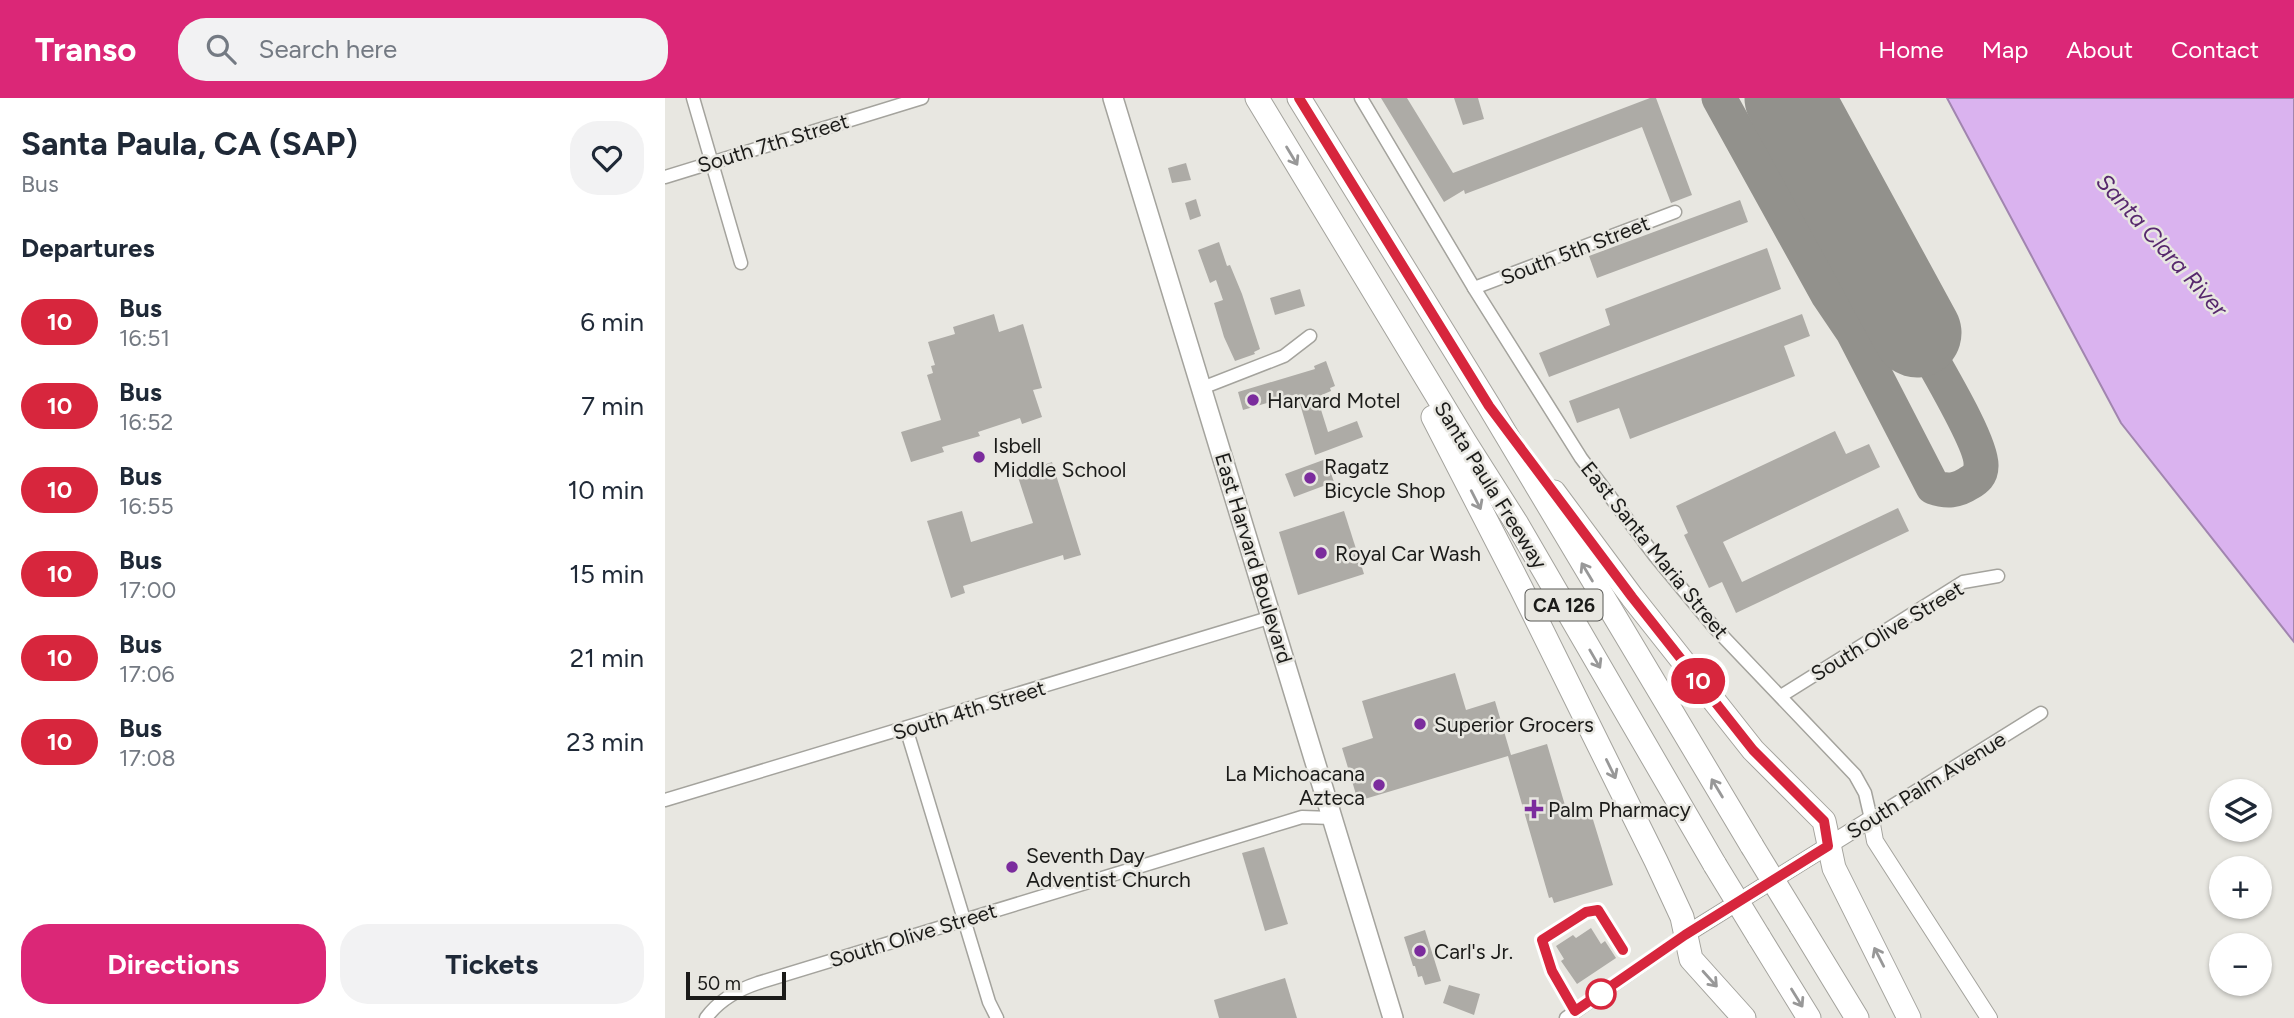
<!DOCTYPE html>
<html lang="en">
<head>
<meta charset="utf-8">
<style>
  :root { --surface:#fff; --page:#f2f2f3; --text:#1f2937; --muted:#747a83; --accent:#db2777 }
  body { margin:0; font-family:Figtree,sans-serif; background:var(--page); color:var(--text); height:100vh; display:flex; flex-direction:column; font-size:26px; white-space:nowrap }
  * { box-sizing:border-box; margin:0 }
  p { font-size:23px; color:var(--muted) }
  .icon { flex:none; width:38px; height:38px; fill:none; stroke:currentColor; stroke-width:2; stroke-linecap:round; stroke-linejoin:round }
  .map { position:relative; flex:1; overflow:hidden }
  .sheet { display:flex; flex-direction:column; background:var(--surface); width:665px }
  .sheet>* { flex:none }
  .badge { padding:0 14px; border-radius:23px; font-size:24px; line-height:46px }
  .buttons { position:absolute; left:1544px; top:681px; display:grid; gap:14px }
  .buttons a { display:grid; place-items:center; width:63px; height:63px; border-radius:50%; background:var(--surface); box-shadow:0 2px 5px #0004; font-size:35px }
  .scale { position:absolute; left:21px; bottom:18px; width:100px; box-sizing:border-box; padding-left:7px; border:4px solid #1b1b19; border-top:0; font-size:19px; line-height:24px; white-space:nowrap; color:#1b1b19; -webkit-text-stroke:5px #e8e7e1; paint-order:stroke }
  .map>.badge { position:absolute; translate:-50% -50%; box-shadow:0 0 0 4px #fff }
  h2 { padding:0 21px; font-size:26px; line-height:63px }
  .round { display:grid; place-items:center; flex:none; width:74px; height:74px; border-radius:28px; background:var(--page) }
  .overview { display:flex; align-items:center; justify-content:space-between; height:119px; padding:0 21px }
  h1 { font-size:33px; font-weight:700; line-height:52px }
  .action { display:flex; gap:14px; margin-top:auto; padding:14px 21px }
  .action a { flex:1; height:80px; border-radius:28px; background:var(--accent); color:#fff; font-size:28px; font-weight:700; line-height:80px; text-align:center }
  .action a+a { background:var(--page); color:var(--text) }
  ul { padding:0; list-style:none }
  li { display:flex; align-items:center; gap:21px; height:84px; padding:0 21px }
  li div { flex:1 }
  li b { display:block; font-size:26px }
  li em { font-style:normal }
  li .badge { min-width:77px; font-weight:700; text-align:center }
  header { display:flex; align-items:center; gap:42px; box-sizing:border-box; height:98px; padding:0 35px; background:var(--accent); color:#fff }
  header strong { font-size:33px }
  nav { display:flex; gap:38px; margin-inline-start:auto; font-size:24px }
  .search { width:490px; height:63px; background:var(--page); display:flex; align-items:center; gap:18px; box-sizing:border-box; padding:0 24px; border-radius:28px; color:var(--muted); font-size:26px }
  main { display:flex; flex:1; min-height:0 }
  .map>svg:first-child { display:block }
</style>
</head>
<body>
<header>
<strong>Transo</strong>
<div class="search"><svg class="icon" aria-label="search" viewBox="0 0 24 24"><circle cx="10" cy="10" r="6"/><path d="M15 15l6 6"/></svg>Search here</div>
<nav><a>Home</a><a>Map</a><a>About</a><a>Contact</a></nav>
</header>
<main>
<section class="sheet">
<div class="overview"><div><h1>Santa Paula, CA (SAP)</h1><p>Bus</p></div><a class="round"><svg class="icon" aria-label="heart" viewBox="0 0 24 24"><path d="M12 20l-8-8c-3-5 5-10 8-4 3-6 11-1 8 4z"/></svg></a></div>
<h2>Departures</h2>
<ul>
<li><span class="badge" style="background:#d7263d;color:#fff">10</span><div><b>Bus</b><p>16:51</p></div><em>6 min</em></li>
<li><span class="badge" style="background:#d7263d;color:#fff">10</span><div><b>Bus</b><p>16:52</p></div><em>7 min</em></li>
<li><span class="badge" style="background:#d7263d;color:#fff">10</span><div><b>Bus</b><p>16:55</p></div><em>10 min</em></li>
<li><span class="badge" style="background:#d7263d;color:#fff">10</span><div><b>Bus</b><p>17:00</p></div><em>15 min</em></li>
<li><span class="badge" style="background:#d7263d;color:#fff">10</span><div><b>Bus</b><p>17:06</p></div><em>21 min</em></li>
<li><span class="badge" style="background:#d7263d;color:#fff">10</span><div><b>Bus</b><p>17:08</p></div><em>23 min</em></li>
</ul>
<div class="action"><a>Directions</a><a>Tickets</a></div>
</section>
<div class="map">
<svg width="1629" height="920" viewBox="0 0 1629 920">
  <rect width="100%" height="100%" fill="#e8e7e1"/>
  <path fill="#dab3ef" stroke="#a185af" stroke-width="2" d="M1282 0H1629V544L1456 325Z"/>
  <g fill="none" stroke-linecap="round" stroke-linejoin="round">
    <path stroke="#92918c" stroke-width="35" d="M1054 0 1163 197 1188 234 1268 389C1282 394 1292 393 1304 385 1311 381 1316 377 1316 368 1318 345 1265 260 1252 235"/>
    <path stroke="#92918c" stroke-width="89" d="M1124 0 1252 235"/>
  </g>
  <g fill="#adaba6">
    <path d="M716 0H742L788 75 985 0H991L1027 97 1006 105 977 29 800 96 799 92 779 104Z"/>
    <path d="M789 0H813L819 21 798 27Z"/>
    <path d="M521 65 526 82 507 85 503 70Z"/>
    <path d="M531 101 536 118 525 122 520 105Z"/>
    <path d="M1075 102 1083 124 932 180 924 158Z"/>
    <path d="M554 144 562 168 565 167 577 196 595 251 589 254 590 256 570 263 559 239 549 205 558 202 551 182 545 185 533 152Z"/>
    <path d="M1102 150 1116 191 884 279 874 255 945 227 940 211Z"/>
    <path d="M635 191 640 208 610 217 605 200Z"/>
    <path d="M329 216 334 234 358 226 377 290 368 292 377 319 357 326 355 320 313 334 315 338 277 349 279 354 246 364 236 334 276 322 262 277 268 275 266 268 270 267 263 244 290 236 288 229Z"/>
    <path d="M1137 216 1145 238 1119 248 1130 278 965 341 954 310 912 325 904 303Z"/>
    <path d="M661 263 670 288 665 290 666 293 652 299 663 334 692 323 698 339 650 357 632 296 578 312 573 294 650 271 649 268Z"/>
    <path d="M1170 333 1181 356 1204 346 1215 369 1058 444 1077 484 1233 410 1244 433 1071 515 1057 484 1044 490 1019 437 1023 435 1011 408Z"/>
    <path d="M661 361 669 384 629 399 620 376Z"/>
    <path d="M387 364 416 457 399 462 398 457 298 488 300 495 286 500 262 423 297 413 306 444 368 425 352 376Z"/>
    <path d="M679 413 699 476 633 497 614 434Z"/>
    <path d="M790 575 801 612 830 603 846 657 882 646 904 721 926 715 948 787 889 805 887 799 884 800 843 658 693 703 677 650 708 640 697 603Z"/>
    <path d="M599 749 623 826 600 833 577 755Z"/>
    <path d="M926 830 936 846 940 843 951 860 912 886 896 863 899 861 891 848 908 837 911 840Z"/>
    <path d="M760 832 776 883 760 887 757 878 753 879 750 868H748L739 839Z"/>
    <path d="M620 880 632 920H554L549 902Z"/>
    <path d="M784 887 815 896 809 917 778 905Z"/>
  </g>
  <g fill="none" stroke-linecap="round" stroke-linejoin="round">
    <g stroke="#a4a39d" stroke-width="15">
      <g id="minor">
        <path d="M28 0 76 165"/>
        <path d="M696 0 809 190 916 360 990 458 1048 528 1190 677 1200 695 1206 721 1376 615"/>
        <path d="M0 79 257 0"/>
        <path d="M809 190 1010 114"/>
        <path d="M537 290 619 258 645 238"/>
        <path d="M1116 598 1298 484 1333 478"/>
        <path d="M241 630 324 904 332 920"/>
        <path d="M0 702 607 519"/>
        <path d="M41 920C54 902 72 892 93 885L637 719 667 720"/>
        <path d="M901 920 1020 837"/>
      </g>
    </g>
    <g stroke="#a4a39d" stroke-width="18">
      <path id="tertiary" d="M1020 837 1206 721 1210 743 1324 920"/>
    </g>
    <g stroke="#a4a39d" stroke-width="22">
      <path id="primary" d="M448 0 728 920"/>
    </g>
    <g stroke="#a4a39d" stroke-width="25">
      <g id="motorway">
        <path d="M592 0 800 344 852 426 1050 767"/>
        <path d="M634 0 824 308 1087 748"/>
        <path d="M768 319 856 490 991 763 1017 819 1026 861 1079 920"/>
        <path d="M889 394 967 499 1088 652 1159 723 1169 770 1244 920"/>
        <path d="M1136 828 1192 920"/>
        <path d="M1094 839 1144 920"/>
      </g>
    </g>
    <use href="#minor" stroke="#fff" stroke-width="12"/>
    <use href="#tertiary" stroke="#fff" stroke-width="16"/>
    <use href="#primary" stroke="#fff" stroke-width="19"/>
    <use href="#motorway" stroke="#fff" stroke-width="23"/>
    <g stroke="#a4a39d" stroke-width="25" stroke-linecap="butt">
      <g id="motorway-bridge">
        <path d="M1087 748 1136 828"/>
        <path d="M1050 767 1094 839"/>
      </g>
    </g>
    <use href="#motorway-bridge" stroke="#fff" stroke-width="23"/>
  </g>
  <defs><path id="oneway-shaft" d="M-6 0H5M1.5-3L5.5 0L1.5 3" fill="none" stroke-width="1.6" stroke-linecap="round" stroke-linejoin="round" transform="scale(1.75)"/></defs>
  <g stroke="#989898">
    <use href="#oneway-shaft" transform="translate(627 58) rotate(59)"/>
    <use href="#oneway-shaft" transform="translate(811 402) rotate(63)"/>
    <use href="#oneway-shaft" transform="translate(922 474) rotate(-121)"/>
    <use href="#oneway-shaft" transform="translate(930 561) rotate(60)"/>
    <use href="#oneway-shaft" transform="translate(946 671) rotate(64)"/>
    <use href="#oneway-shaft" transform="translate(1052 690) rotate(-121)"/>
    <use href="#oneway-shaft" transform="translate(1214 859) rotate(-117)"/>
    <use href="#oneway-shaft" transform="translate(1045 881) rotate(48)"/>
    <use href="#oneway-shaft" transform="translate(1132 900) rotate(58)"/>
  </g>
  <g fill="none" stroke-linecap="round" stroke-linejoin="round">
    <g stroke="#fff" stroke-width="16">
      <path id="line" d="M634 0 824 308 967 499 1088 652 1159 723 1163 748 1020 837 910 913 887 873 877 842 921 814 933 812 958 852"/>
    </g>
    <use href="#line" stroke="#d7263d" stroke-width="10"/>
  </g>
  <g fill="#7b2c9d" stroke="#e8e7e1" stroke-width="2.5">
    <circle cx="588" cy="302" r="7"/>
    <circle cx="314" cy="359" r="7"/>
    <circle cx="645" cy="380" r="7"/>
    <circle cx="656" cy="455" r="7"/>
    <circle cx="755" cy="626" r="7"/>
    <circle cx="714" cy="687" r="7"/>
    <path d="M865.5 700.5h7v7h7v7h-7v7h-7v-7h-7v-7h7z"/>
    <circle cx="347" cy="769" r="7"/>
    <circle cx="755" cy="853" r="7"/>
  </g>
  <circle fill="#fff" stroke="#d7263d" stroke-width="3.5" cx="936" cy="896" r="14"/>
  <g text-anchor="middle" dominant-baseline="central" stroke-width="5" stroke-linejoin="round" paint-order="stroke">
    <rect fill="#e8e7e1" stroke="#585855" stroke-width="2" x="860.5" y="491.5" width="77" height="31" rx="5"/>
    <g font-size="19" font-weight="bold" fill="#1b1b19">
      <text x="899" y="507">CA 126</text>
    </g>
    <g font-size="21" fill="#1b1b19" stroke="#e8e7e1">
      <text transform="translate(108 45) rotate(-17)">South 7th Street</text>
      <text transform="translate(910 152) rotate(-21)">South 5th Street</text>
      <text transform="translate(826 387) rotate(58)">Santa Paula Freeway</text>
      <text transform="translate(990 452) rotate(51)">East Santa Maria Street</text>
      <text transform="translate(589 460) rotate(73)">East Harvard Boulevard</text>
      <text transform="translate(1222 533) rotate(-31)">South Olive Street</text>
      <text transform="translate(304 612) rotate(-17)">South 4th Street</text>
      <text transform="translate(1261 687) rotate(-32)">South Palm Avenue</text>
      <text transform="translate(248 837) rotate(-17)">South Olive Street</text>
    </g>
    <g font-size="21" fill="#1b1b19" stroke="#e8e7e1" text-anchor="start">
      <text x="602" y="302">Harvard Motel</text>
      <text x="328" y="347">Isbell<tspan x="328" dy="24">Middle School</tspan></text>
      <text x="659" y="368">Ragatz<tspan x="659" dy="24">Bicycle Shop</tspan></text>
      <text x="670" y="455">Royal Car Wash</text>
      <text x="769" y="626">Superior Grocers</text>
      <text x="700" y="675" text-anchor="end">La Michoacana<tspan x="700" dy="24">Azteca</tspan></text>
      <text x="883" y="711">Palm Pharmacy</text>
      <text x="361" y="757">Seventh Day<tspan x="361" dy="24">Adventist Church</tspan></text>
      <text x="769" y="853">Carl's Jr.</text>
    </g>
    <g font-size="23" font-style="italic" fill="#57286d" stroke="#e8e7e1">
      <text transform="translate(1497 147) rotate(48)">Santa Clara River</text>
    </g>
  </g>
</svg>
<div class="buttons">
<a><svg class="icon" aria-label="layers" viewBox="0 0 24 24"><path d="M12 4l9 5-9 5-9-5zM3 14l9 5 9-5"/></svg></a>
<a>+</a>
<a>−</a>
</div>
<div class="scale">50 m</div>
<b class="badge" style="left:1033px;top:583px;background:#d7263d;color:#fff">10</b>
</div>
</main>
</body>
</html>
